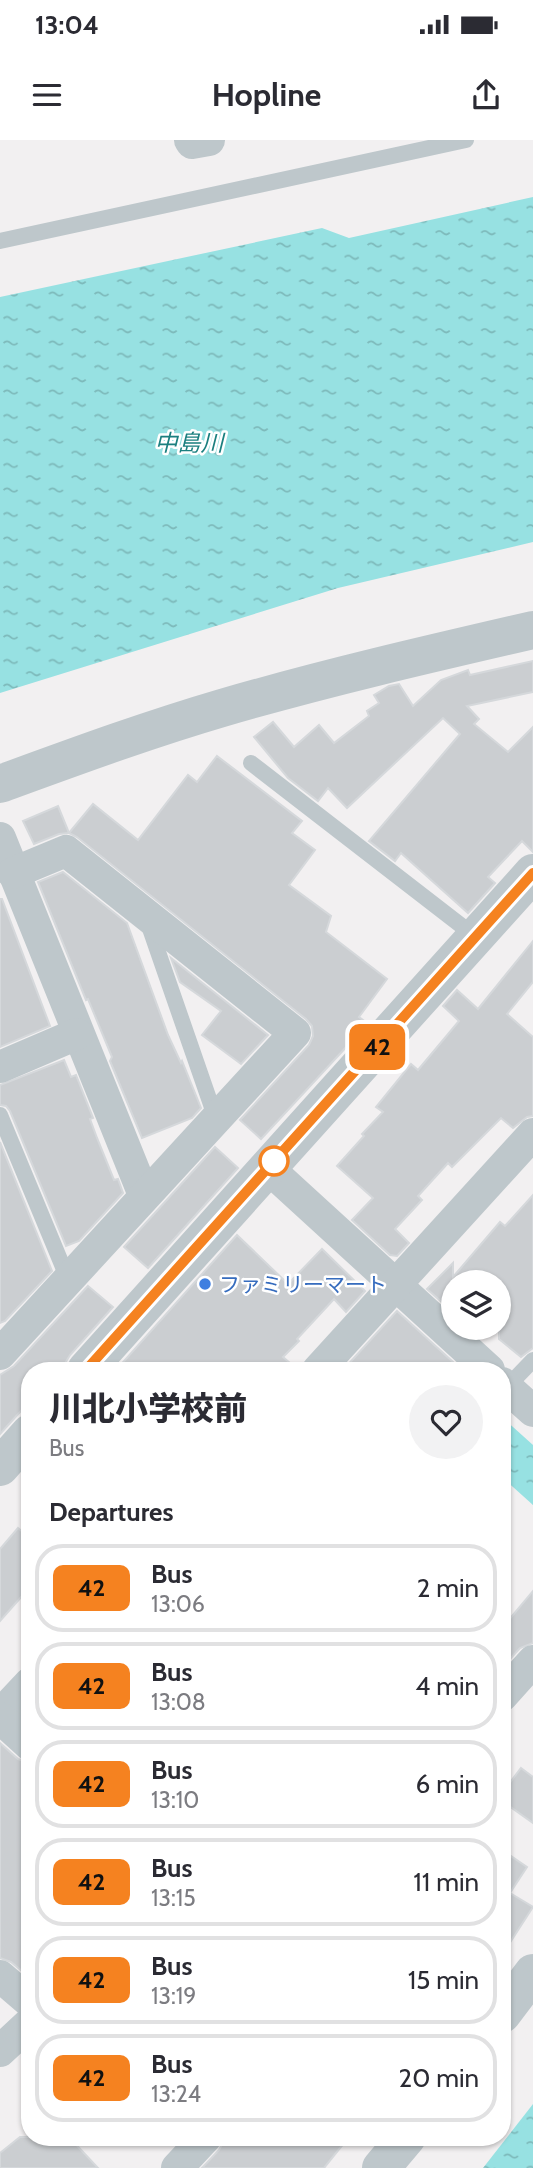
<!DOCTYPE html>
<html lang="en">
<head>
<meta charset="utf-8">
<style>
  :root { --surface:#fff; --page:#f2f2f3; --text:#2b2b33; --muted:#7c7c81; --line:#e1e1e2 }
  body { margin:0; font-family:Cabin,"Noto Sans JP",sans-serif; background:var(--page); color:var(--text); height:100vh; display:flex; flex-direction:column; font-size:26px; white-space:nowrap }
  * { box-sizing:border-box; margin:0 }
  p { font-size:23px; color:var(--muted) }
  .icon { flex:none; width:38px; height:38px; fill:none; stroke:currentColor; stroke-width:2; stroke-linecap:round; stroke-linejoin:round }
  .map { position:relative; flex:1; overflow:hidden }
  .drawer { position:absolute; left:21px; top:1222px; width:490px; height:784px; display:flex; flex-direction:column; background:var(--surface); border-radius:28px; box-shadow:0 2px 5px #0004 }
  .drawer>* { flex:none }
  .badge { padding:0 14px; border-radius:10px; font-size:24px; line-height:46px }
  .fabs { position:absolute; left:441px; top:1130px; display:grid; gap:14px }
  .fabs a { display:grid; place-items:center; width:70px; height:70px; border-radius:50%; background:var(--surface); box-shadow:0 2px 5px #0004; font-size:35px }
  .map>.badge { position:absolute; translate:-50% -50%; box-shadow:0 0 0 4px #fff }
  h2 { padding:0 28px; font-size:26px; line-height:63px }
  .round { display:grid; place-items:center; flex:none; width:74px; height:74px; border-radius:37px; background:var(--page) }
  .head { display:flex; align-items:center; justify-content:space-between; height:119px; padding:0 28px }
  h1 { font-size:33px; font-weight:800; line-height:52px }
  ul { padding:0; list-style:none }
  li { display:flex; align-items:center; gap:21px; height:88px; margin:0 14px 10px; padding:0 14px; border:4px solid var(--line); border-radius:28px }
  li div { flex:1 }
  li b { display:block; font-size:26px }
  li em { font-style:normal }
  li .badge { min-width:77px; font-weight:700; text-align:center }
  .status { display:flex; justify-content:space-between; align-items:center; height:49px; padding:0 35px; background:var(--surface); direction:ltr }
  .status svg { height:19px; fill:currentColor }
  header { display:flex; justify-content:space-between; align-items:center; height:91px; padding:0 28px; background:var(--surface); font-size:32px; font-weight:800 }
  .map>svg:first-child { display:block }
</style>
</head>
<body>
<div class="status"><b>13:04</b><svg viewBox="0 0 49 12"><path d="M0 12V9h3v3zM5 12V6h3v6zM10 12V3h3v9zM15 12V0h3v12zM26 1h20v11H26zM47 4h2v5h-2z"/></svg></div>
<header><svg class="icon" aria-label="menu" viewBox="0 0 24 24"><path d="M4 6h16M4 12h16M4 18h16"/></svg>Hopline<svg class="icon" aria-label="share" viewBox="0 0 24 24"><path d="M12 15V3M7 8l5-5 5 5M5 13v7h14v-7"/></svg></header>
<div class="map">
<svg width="533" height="2028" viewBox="0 0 533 2028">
  <defs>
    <pattern id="water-ripples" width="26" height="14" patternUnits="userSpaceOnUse" patternTransform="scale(1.75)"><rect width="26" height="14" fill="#97e1e2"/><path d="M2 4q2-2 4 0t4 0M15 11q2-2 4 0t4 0" fill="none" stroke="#7db9ba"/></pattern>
  </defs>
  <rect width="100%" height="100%" fill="#f2f0f1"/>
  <g fill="url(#water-ripples)">
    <path d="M533 57V402L338 448 0 553V157L322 88 349 98Z"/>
    <path d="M502 1277 533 1305V1365L502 1337Z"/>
    <path d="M533 1964V2028H483Z"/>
  </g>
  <g fill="#cbced1" stroke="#d5d8db" stroke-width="2">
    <path d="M533 521V552L467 566 479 579 474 584 508 612 533 587V712L522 701 488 737 495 743 468 773 401 713 395 721 369 701 460 594 443 578 347 668 328 648 318 661 288 638 254 597 273 582 294 607 319 585 334 603 369 576 367 571 379 563 374 555 389 546 399 544 413 566 441 540 468 530 470 535Z"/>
    <path d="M217 616 302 681 292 693 315 710 289 745 331 776 326 792 387 839 359 877 367 883 362 890 261 999 240 980 309 905 313 896 312 886 306 879 77 697 69 693 93 664 138 700 188 635 197 642Z"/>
    <path d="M58 666 69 693 59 694 34 704 23 681Z"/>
    <path d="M63 732 127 783 168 895 181 923 182 921 201 968 192 978 142 998 110 921 112 917 88 859 86 860 38 742Z"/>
    <path d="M0 759H2L50 886 0 907Z"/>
    <path d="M533 801V842L507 874 533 897V976L527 977 513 988 501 978 452 1027 448 1023 418 1056 422 1060 395 1089 409 1103 397 1116 390 1115 352 1080 373 1058 337 1026 364 996 362 994 383 972 376 967 411 924 418 930 459 881 443 866 457 850 478 869Z"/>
    <path d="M171 818 268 895 241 924 202 895 221 871 180 842Z"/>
    <path d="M64 920 71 937 76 935 93 978 90 979 97 998 114 1040 118 1039 123 1053 79 1101 66 1106 10 971 6 966 0 965V945Z"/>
    <path d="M0 1002 52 1131 5 1181 0 1183Z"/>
    <path d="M215 1007 238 1028 148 1128 124 1107Z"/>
    <path d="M533 1055V1208L521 1217 499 1199V1143H453V1172L427 1149 453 1123V1137L500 1082 505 1086Z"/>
    <path d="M237 1095 288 1144 322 1109 365 1151 346 1172 334 1159 297 1199 299 1201 283 1217 298 1230H116Z"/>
    <path d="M88 1146 113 1167 70 1215 61 1230H30V1261L0 1294V1235L14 1226Z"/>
    <path d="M397 1171 453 1222V1230H343Z"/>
    <path d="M18 1388 30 1398V1447L0 1481V1409Z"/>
    <path d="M533 1451V1503L520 1508 502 1528V1488Z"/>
    <path d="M0 1603 18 1619 30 1623V1825L23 1832 11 1822 0 1818Z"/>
    <path d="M521 1628 533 1637V1683L502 1661V1653Z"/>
    <path d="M502 1710 527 1727 510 1753 533 1767 502 1815Z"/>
    <path d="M20 1997H69L98 2028H0V2013Z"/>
    <path d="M226 1997H349L324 2028H202L219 2010Z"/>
  </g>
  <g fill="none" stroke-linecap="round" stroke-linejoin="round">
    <g stroke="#bec7cb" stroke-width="16">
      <path d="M0 101 466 0"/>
      <path d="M251 623 476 797"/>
      <path d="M148 783 216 979"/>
      <path d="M0 975 68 1139"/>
      <path d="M507 1247 533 1220"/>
    </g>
    <g stroke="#bec7cb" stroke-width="32">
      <path d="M190 0 192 3 209 0"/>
      <path d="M0 698 144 1055"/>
      <path d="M0 927 77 894"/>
      <path d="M268 1028 489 1230"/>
      <path d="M0 1214 295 893 66 711 13 733"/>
      <path d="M318 1230 533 994"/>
      <path d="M502 1243 533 1271"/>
      <path d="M502 1556 533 1521"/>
      <path d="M0 1575 30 1543"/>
      <path d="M0 1578 30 1605"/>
      <path d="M0 1836 30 1862"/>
      <path d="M0 1911 30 1883"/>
      <path d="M177 2028 206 1997"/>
    </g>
    <g stroke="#bec7cb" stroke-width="38">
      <path d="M0 644C74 617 147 590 222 568 325 538 429 514 533 490"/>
      <path d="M86 1230 533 733"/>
      <path d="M0 1327 30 1293"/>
      <path d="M502 1874 533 1833"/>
      <path d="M381 2028 407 1997"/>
    </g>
  </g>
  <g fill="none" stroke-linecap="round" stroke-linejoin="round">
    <g stroke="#fff" stroke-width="16">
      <path id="line" d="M86 1230 533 733"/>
    </g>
    <use href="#line" stroke="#f58220" stroke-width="10"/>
  </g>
  <circle fill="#fff" stroke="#f58220" stroke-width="3.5" cx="274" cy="1021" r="14"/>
  <circle fill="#3f7fe0" stroke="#fff" stroke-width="2.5" cx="205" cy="1144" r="7"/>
  <g text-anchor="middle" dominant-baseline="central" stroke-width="5" stroke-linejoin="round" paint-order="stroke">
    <g font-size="21" fill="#366cbe" stroke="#fff" text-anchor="start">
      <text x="219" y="1144">ファミリーマート</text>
    </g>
    <g font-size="23" font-style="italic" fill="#1b7f7f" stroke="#fff">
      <text x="189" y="303">中島川</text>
    </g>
  </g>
</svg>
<div class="fabs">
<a><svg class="icon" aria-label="layers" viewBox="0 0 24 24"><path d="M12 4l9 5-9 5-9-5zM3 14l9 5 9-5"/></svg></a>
</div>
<b class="badge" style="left:377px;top:907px;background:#f58220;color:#111">42</b>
<section class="drawer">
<div class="head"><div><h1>川北小学校前</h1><p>Bus</p></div><a class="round"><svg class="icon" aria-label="heart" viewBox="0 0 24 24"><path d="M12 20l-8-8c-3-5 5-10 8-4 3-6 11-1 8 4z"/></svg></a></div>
<h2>Departures</h2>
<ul>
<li><span class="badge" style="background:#f58220;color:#111">42</span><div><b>Bus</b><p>13:06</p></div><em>2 min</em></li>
<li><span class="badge" style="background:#f58220;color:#111">42</span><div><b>Bus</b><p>13:08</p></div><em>4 min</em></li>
<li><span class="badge" style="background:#f58220;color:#111">42</span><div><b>Bus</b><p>13:10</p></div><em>6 min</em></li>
<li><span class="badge" style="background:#f58220;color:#111">42</span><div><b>Bus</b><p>13:15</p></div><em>11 min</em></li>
<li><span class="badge" style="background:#f58220;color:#111">42</span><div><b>Bus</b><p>13:19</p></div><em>15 min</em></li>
<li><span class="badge" style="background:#f58220;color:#111">42</span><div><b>Bus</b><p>13:24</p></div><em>20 min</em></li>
</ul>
</section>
</div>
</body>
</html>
